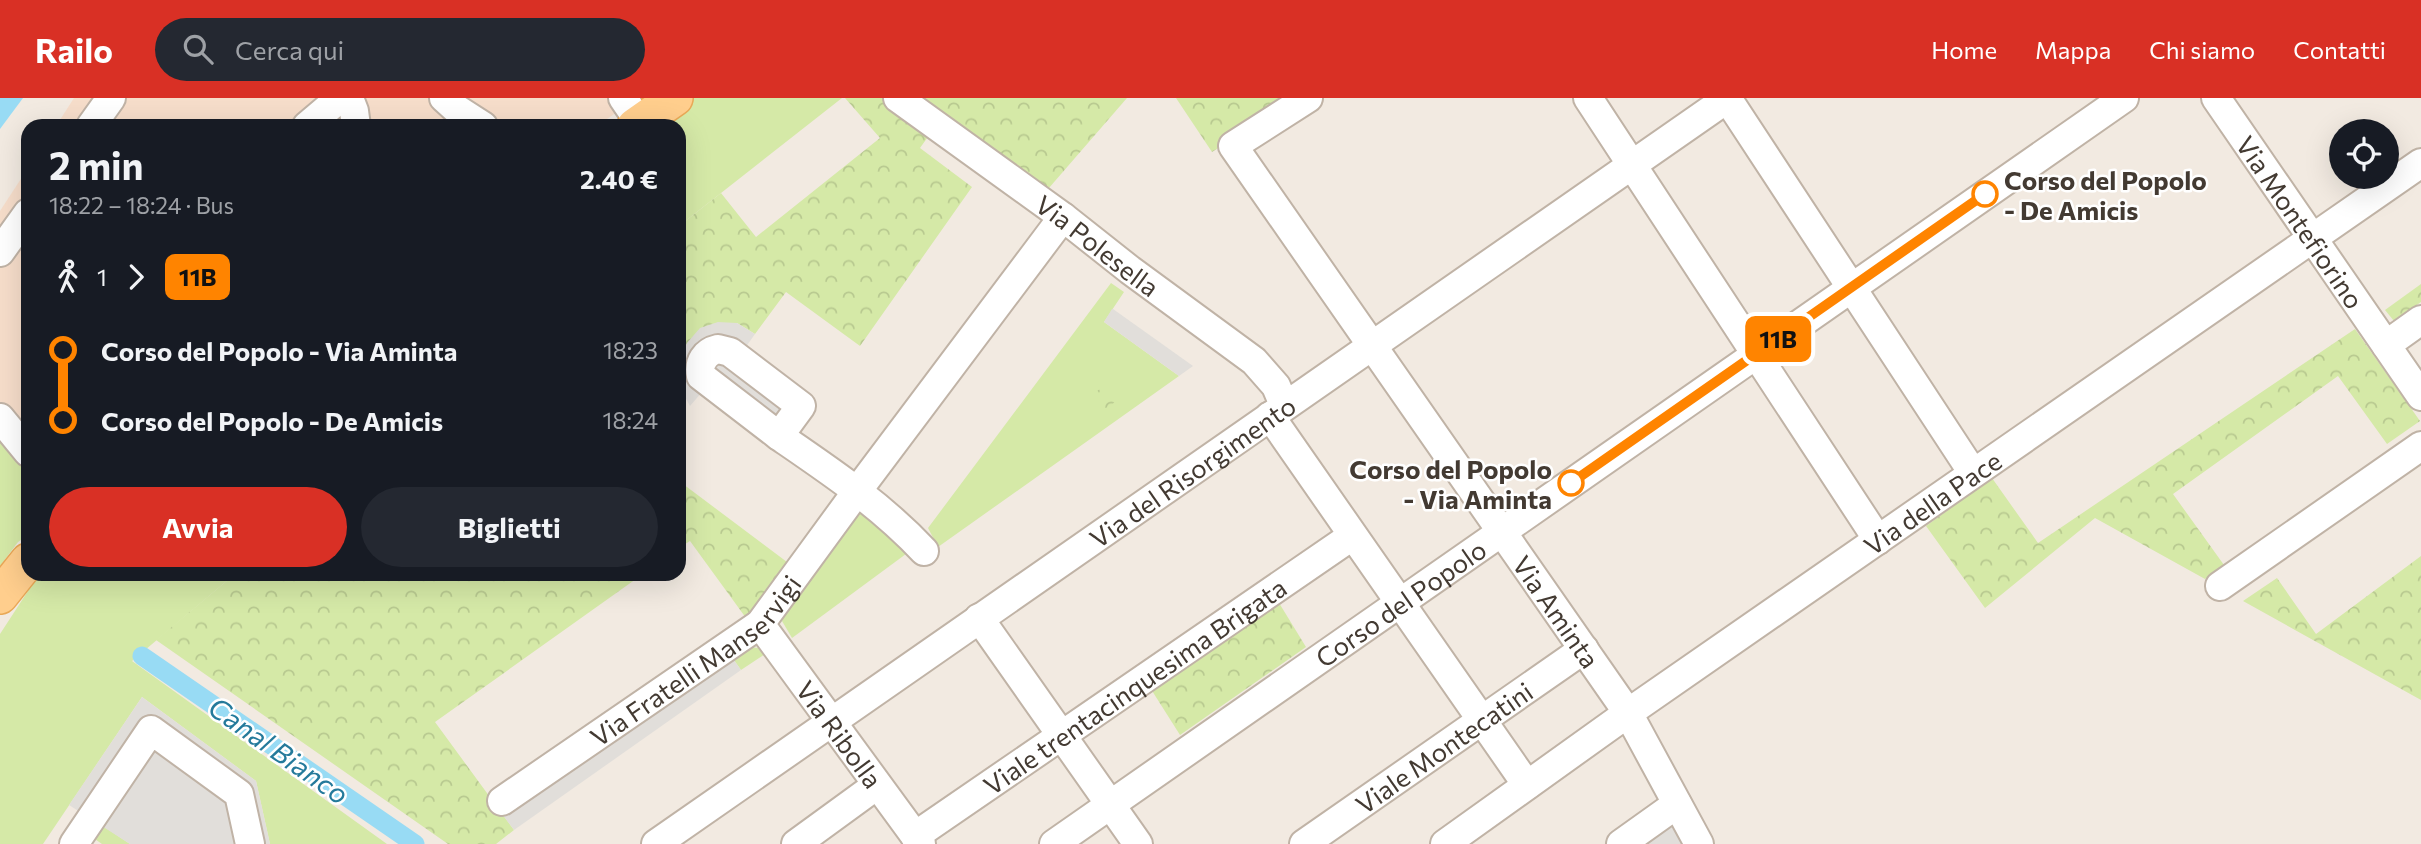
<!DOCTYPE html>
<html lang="it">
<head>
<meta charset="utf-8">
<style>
  :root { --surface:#171b24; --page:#242831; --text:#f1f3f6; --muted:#9ea1a6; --accent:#d93025 }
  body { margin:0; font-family:Commissioner,sans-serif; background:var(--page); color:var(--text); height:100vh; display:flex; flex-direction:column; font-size:26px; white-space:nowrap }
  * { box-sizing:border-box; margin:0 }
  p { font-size:23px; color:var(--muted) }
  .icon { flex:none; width:38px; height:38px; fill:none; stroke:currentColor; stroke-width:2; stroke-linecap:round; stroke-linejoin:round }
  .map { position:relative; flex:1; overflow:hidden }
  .sheet { position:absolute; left:21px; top:21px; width:665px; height:462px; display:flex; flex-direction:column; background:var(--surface); border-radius:21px; box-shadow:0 7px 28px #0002 }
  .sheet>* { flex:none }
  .badge { padding:0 14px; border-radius:10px; font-size:24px; line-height:46px }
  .tools { position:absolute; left:2329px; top:21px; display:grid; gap:14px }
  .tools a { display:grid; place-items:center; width:70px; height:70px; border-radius:50%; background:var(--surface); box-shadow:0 7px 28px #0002; font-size:35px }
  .map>.badge { position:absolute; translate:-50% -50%; box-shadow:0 0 0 4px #fff }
  .legs { display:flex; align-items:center; gap:10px; height:77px; padding:0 28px; font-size:23px }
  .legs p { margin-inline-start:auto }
  .overview { display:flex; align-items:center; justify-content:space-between; height:119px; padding:0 28px }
  h1 { font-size:38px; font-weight:700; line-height:52px }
  .cta { display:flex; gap:14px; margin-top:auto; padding:14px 28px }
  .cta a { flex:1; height:80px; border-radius:42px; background:var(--accent); color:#fff; font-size:28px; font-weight:700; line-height:80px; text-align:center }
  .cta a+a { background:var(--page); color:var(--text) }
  ul { padding:0 28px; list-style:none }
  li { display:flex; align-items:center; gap:24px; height:70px; font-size:26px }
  li i { display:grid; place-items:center; width:10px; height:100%; margin:0 9px; background:currentColor }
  li i::after { content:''; width:18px; height:18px; margin:-9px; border:5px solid; border-radius:50%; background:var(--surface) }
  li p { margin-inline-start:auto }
  li:first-child i { background:linear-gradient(#0000 50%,currentColor 0) }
  li:last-child i { background:linear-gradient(currentColor 50%,#0000 0) }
  header { display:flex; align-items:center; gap:42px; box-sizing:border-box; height:98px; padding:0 35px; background:var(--accent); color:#fff }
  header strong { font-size:33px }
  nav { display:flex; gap:38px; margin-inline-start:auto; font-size:24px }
  .search { width:490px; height:63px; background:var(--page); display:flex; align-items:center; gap:18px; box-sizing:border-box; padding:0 24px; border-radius:38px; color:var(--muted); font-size:26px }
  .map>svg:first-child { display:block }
</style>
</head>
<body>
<header>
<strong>Railo</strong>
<div class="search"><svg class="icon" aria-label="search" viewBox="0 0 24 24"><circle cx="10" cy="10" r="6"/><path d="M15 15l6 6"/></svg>Cerca qui</div>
<nav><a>Home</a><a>Mappa</a><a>Chi siamo</a><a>Contatti</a></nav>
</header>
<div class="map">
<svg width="2421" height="746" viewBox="0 0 2421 746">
  <defs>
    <pattern id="forest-crowns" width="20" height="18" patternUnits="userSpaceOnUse" patternTransform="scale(1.75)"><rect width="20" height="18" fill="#d5e9a7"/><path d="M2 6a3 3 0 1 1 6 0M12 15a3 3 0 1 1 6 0" fill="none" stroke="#b8c990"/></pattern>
  </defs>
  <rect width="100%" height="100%" fill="#f2eae1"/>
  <g fill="#f6ddca">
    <path d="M74 0H637L597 28H56Z"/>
    <path d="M28 70V365L0 331V113Z"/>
  </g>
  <g fill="#d5e9a7">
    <path d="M693 0H842L679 128V28H653Z"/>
    <path d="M1111 185 1124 194 1104 224 1179 278 938 449 928 430Z"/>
    <path d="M0 331 28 365V437L18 444 0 468Z"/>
    <path d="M862 409 910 453 792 540 782 523 787 513Z"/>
    <path d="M39 476H235L132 563 387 746H270L256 683 142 599 43 746H0V536Z"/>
    <path d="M745 548 771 552 741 572 731 558Z"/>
    <path d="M97 724 130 746H102L89 737Z"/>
  </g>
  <g fill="url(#forest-crowns)">
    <path d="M845 0H883L930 36 920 50 972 89 860 248 786 194 755 236 737 225 679 260V128L721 95 756 139 880 40Z"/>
    <path d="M906 0H1127L1042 98Z"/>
    <path d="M1176 0H1297L1212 54Z"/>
    <path d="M2421 186V204L2394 223 2385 212Z"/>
    <path d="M2355 231 2420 323 2387 346 2338 278 2173 396 2224 467 2205 481 2095 420 1985 510 1926 428 1992 380 2038 445Z"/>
    <path d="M1112 286 1119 289C1119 301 1115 306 1104 311L1097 306 1094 294Z"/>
    <path d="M679 383 787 464 746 520 690 443 679 450Z"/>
    <path d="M2421 458V602L2243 503 2277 480 2316 536Z"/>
    <path d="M235 476H643L435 624 514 732 496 746H448L156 542Z"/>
    <path d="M1276 500 1306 549 1180 637 1149 588Z"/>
  </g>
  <g fill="#e1deda">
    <path d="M1112 211H1113L1193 268 1179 278 1104 224Z"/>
    <path d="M718 224 737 225 755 236 743 253 797 295 763 340 702 294 690 308 679 288V260L687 245 700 230Z"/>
    <path d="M731 558 741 572 514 732 502 716Z"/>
    <path d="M142 599 256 683 270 746H130L69 707Z"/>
    <path d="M1673 727 1682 746H1646Z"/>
  </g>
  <path fill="#98dbf4" d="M0 0H23L0 31Z"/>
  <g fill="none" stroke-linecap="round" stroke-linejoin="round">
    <path stroke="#98dbf4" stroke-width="19" d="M142 558 415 746"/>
    <g stroke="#c0b3a6" stroke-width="32">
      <g id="minor">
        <path d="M349 0 354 13 356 28"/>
        <path d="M444 0 455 10 483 28"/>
        <path d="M623 0 640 25"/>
        <path id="s1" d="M898 0 1063 119 1130 172 1254 263 1276 288 1284 307"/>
        <path id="s2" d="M1308 0 1233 48 1628 615 1699 746"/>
        <path d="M1588 0 1878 442"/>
        <path d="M1727 0 1973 375"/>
        <path id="s3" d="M2216 0 2421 298"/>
        <path d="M91 28 111 0"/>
        <path d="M307 28 340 0"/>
        <path d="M0 154 28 115"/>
        <path d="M2386 247 2421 222"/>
        <path d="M718 251 730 254 801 308 779 338 701 278C698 264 705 254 718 251Z"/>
        <path d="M1270 318 1527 687"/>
        <path d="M0 320 28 354"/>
        <path d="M779 338C830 373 881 407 924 453"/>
        <path d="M2220 488 2421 348"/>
        <path d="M979 520 1138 746"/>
        <path id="s4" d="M760 526 921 746"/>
        <path id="s5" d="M502 703 760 526 858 392 1063 119"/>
        <path id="s6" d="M915 738 1352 438"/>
        <path d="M74 746 151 632 239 696 250 746"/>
        <path id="s7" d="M656 746 1728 0"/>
        <path d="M796 746 877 687"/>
        <path id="s8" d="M1054 746 2124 0"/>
        <path id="s9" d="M1304 746 1584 551"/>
        <path id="s10" d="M1445 746 1628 615 2421 65"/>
        <path d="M1621 746 1677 706"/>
      </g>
    </g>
    <g stroke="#e9a857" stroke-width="38">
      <g id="major">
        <path d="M635 28 675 0"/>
        <path d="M0 498 28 463"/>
      </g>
    </g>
    <use href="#minor" stroke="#fff" stroke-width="28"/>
    <use href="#major" stroke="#ffce8d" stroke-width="35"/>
  </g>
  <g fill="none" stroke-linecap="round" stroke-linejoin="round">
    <g stroke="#fff" stroke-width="16">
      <path id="line-1" d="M1571 385 1985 96"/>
    </g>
    <use href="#line-1" stroke="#ff8400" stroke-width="10"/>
  </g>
  <g fill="#fff" stroke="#ff8400" stroke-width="3.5">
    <circle cx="1985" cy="96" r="12"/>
    <circle cx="1571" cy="385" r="12"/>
  </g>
  <g text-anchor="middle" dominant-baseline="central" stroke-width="5" stroke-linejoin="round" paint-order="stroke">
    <g font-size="26" font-weight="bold" fill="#433a32" stroke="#fff" text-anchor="start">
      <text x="2004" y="81">Corso del Popolo<tspan x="2004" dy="30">- De Amicis</tspan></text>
      <text x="1552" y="370" text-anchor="end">Corso del Popolo<tspan x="1552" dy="30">- Via Aminta</tspan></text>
    </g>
    <g font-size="26" fill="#433a32" stroke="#fff">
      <text stroke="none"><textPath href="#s3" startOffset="150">Via Montefiorino</textPath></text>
      <text stroke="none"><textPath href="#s1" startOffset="248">Via Polesella</textPath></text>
      <text stroke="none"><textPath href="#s7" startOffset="653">Via del Risorgimento</textPath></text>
      <text stroke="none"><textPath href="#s10" startOffset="595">Via della Pace</textPath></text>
      <text stroke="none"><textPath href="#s8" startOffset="422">Corso del Popolo</textPath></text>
      <text stroke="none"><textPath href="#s2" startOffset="656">Via Aminta</textPath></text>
      <text stroke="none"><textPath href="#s5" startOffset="240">Via Fratelli Manservigi</textPath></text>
      <text stroke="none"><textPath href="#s6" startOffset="266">Viale trentacinquesima Brigata</textPath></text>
      <text stroke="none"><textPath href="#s4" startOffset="136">Via Ribolla</textPath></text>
      <text stroke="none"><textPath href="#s9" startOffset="170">Viale Montecatini</textPath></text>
    </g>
    <g font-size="28" font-style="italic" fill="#247a9b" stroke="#fff">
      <text transform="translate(279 652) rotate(35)">Canal Bianco</text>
    </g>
  </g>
</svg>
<div class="tools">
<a><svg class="icon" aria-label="locate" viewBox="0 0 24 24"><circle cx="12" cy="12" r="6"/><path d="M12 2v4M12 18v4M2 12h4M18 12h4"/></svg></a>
</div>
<b class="badge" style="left:1778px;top:241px;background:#ff8400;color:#111">11B</b>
<section class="sheet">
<div class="overview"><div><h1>2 min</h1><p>18:22 – 18:24 · Bus</p></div><b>2.40 €</b></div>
<div class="legs"><svg class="icon" aria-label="walk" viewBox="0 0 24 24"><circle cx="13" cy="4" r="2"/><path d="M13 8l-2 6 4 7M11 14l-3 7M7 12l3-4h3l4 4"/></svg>1<svg class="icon" aria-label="forward" viewBox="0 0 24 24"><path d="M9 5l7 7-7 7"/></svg><b class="badge" style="background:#ff8400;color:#111">11B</b></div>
<ul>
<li><i style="color:#ff8400"></i><b>Corso del Popolo - Via Aminta</b><p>18:23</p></li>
<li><i style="color:#ff8400"></i><b>Corso del Popolo - De Amicis</b><p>18:24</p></li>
</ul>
<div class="cta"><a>Avvia</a><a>Biglietti</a></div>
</section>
</div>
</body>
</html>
